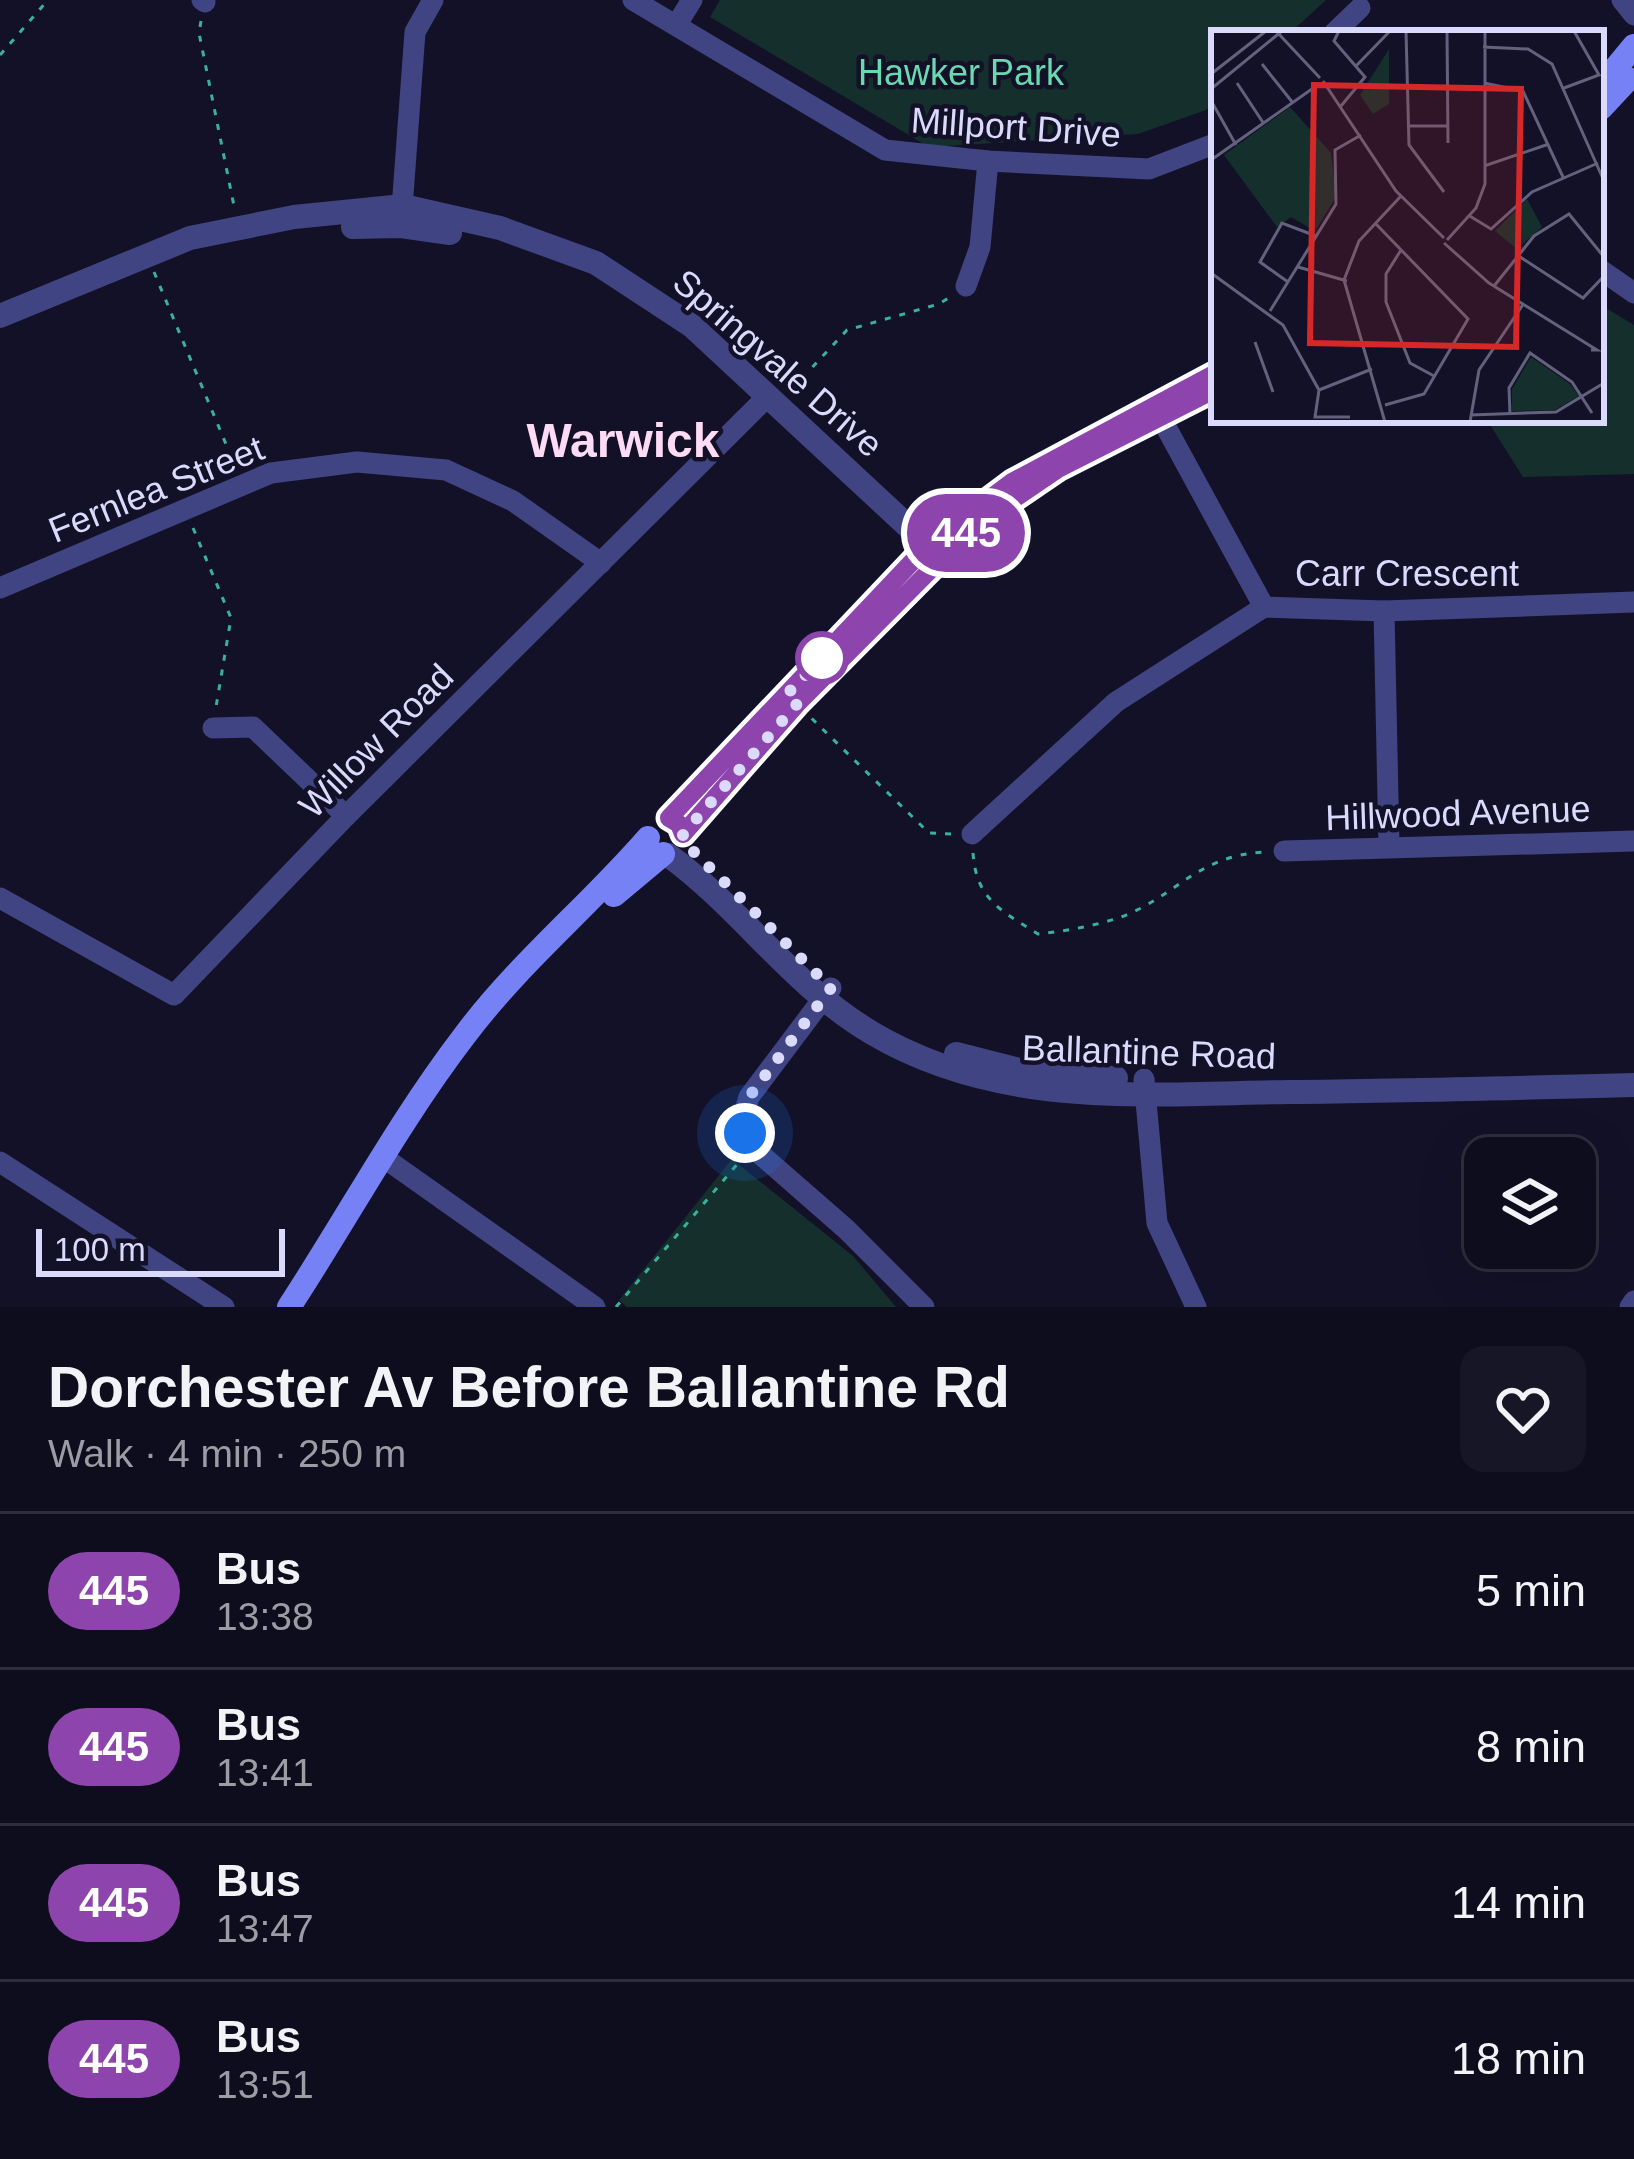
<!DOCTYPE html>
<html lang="en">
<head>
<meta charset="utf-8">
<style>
  :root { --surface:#0e0d1d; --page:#171626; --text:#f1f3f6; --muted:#9b9ca4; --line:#2e2d3b }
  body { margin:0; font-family:Helvetica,sans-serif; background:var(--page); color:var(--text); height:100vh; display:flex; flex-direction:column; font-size:45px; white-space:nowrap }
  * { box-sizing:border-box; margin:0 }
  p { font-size:39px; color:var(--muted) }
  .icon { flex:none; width:66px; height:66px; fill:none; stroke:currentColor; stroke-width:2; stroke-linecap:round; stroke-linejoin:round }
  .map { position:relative; height:1307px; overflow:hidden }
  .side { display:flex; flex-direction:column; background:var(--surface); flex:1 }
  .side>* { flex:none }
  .badge { padding:0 24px; border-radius:39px; font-size:42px; line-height:78px }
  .tools { position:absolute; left:1464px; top:1137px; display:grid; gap:24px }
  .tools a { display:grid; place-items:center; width:132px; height:132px; border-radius:24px; background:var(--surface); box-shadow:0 12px 48px #0002,0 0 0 3px var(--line); font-size:60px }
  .scale { position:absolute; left:36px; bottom:30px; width:249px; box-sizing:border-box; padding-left:12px; border:6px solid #dadafd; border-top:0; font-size:33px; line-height:42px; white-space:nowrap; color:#dadafd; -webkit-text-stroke:9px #131127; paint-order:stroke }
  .you { position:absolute; width:60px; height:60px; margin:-30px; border:9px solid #fff; border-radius:50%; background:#1a73e8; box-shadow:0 0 0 18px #1a73e833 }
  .map>.badge { position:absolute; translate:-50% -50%; box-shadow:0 0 0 6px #fff }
  .round { display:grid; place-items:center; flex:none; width:126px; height:126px; border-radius:24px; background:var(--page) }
  .head { display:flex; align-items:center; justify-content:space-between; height:204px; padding:0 48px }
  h1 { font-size:57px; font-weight:700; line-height:90px }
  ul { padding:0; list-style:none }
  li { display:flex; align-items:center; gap:36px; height:156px; padding:0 48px; border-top:3px solid var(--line) }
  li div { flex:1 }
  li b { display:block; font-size:45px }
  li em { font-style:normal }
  li .badge { min-width:132px; font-weight:700; text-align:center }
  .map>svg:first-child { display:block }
</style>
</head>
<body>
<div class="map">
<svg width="1634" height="1307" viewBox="0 0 1634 1307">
  <rect width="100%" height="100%" fill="#131127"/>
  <g fill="#15302c">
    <path d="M720 0H1326L1290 33H1214V103L1206 110 1138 134 929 147 710 17Z"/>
    <path d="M1601 305 1634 325V474L1523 477 1487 420H1601Z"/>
    <path d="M732 1159 853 1256 896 1307H627L619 1300Z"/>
  </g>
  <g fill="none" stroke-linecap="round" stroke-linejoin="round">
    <g stroke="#38b29d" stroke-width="3" stroke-dasharray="6 9" stroke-linecap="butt">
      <path d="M201 21 199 33 234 206"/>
      <path d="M0 55 48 0"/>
      <path d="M154 272 236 468"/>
      <path d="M792 389 847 330 939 304 950 297"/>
      <path d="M193 528 231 618 216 707"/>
      <path d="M801 708 929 833 951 834"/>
      <path d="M973 853C976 900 1002 911 1038 934 1065 931 1095 926 1121 917 1177 896 1196 856 1264 852"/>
      <path d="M616 1307 739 1162"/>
    </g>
    <g stroke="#404482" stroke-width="21">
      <path d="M202 0 205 2"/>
      <path d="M633 0 885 150 988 161 1149 169 1214 144"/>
      <path d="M1622 0 1634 15"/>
      <path d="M677 24 692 0"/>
      <path d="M1334 33 1360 8"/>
      <path d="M401 222 415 32 433 0"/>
      <path d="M1601 270 1634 293"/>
      <path d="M966 286 980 247 988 161"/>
      <path d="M1155 407 1264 607"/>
      <path d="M0 588 271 473 357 462 446 470 513 501 601 563"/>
      <path d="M1384 611 1389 846"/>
      <path d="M213 728 253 727 346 816"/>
      <path d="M972 834 1116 702 1264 607 1384 611 1634 602"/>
      <path d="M1284 851 1634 841"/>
      <path d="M0 898 174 995 346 816 768 396"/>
      <path d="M831 988 749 1097 742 1121 751 1146 846 1229 924 1307"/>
      <path d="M1144 1079 1157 1223 1196 1307"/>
      <path d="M383 1157 595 1307"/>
      <path d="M0 1162 224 1307"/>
      <path d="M1630 1307 1634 1301"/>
    </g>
    <g stroke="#404482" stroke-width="24">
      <path d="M353 227 401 226 450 233"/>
      <path d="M0 316 190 238 294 217 403 206 500 228 596 263 692 326 941 557"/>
      <path d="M668 855C741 908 791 985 872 1033 1000 1109 1146 1094 1289 1092 1404 1091 1519 1088 1634 1085"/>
      <path d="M956 1054 1032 1073 1116 1078"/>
    </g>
    <g stroke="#7781f6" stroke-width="24">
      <path d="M1601 86 1634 46"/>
      <path d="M1601 108 1628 79"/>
      <path d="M899 600 964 536"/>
      <path d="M669 818 929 545 1012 482 1214 374"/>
      <path d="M683 834 718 790"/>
      <path d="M614 895 663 854"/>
      <path d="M289 1307C348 1217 399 1121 465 1035 519 963 589 906 648 838"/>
    </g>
  </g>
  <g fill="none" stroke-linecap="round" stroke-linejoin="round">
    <g stroke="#fff" stroke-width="27">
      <path id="line" d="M1214 374 1012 482 929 544 669 818 679 824 683 834 797 704 973 527 1058 469 1214 390"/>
    </g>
    <use href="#line" stroke="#8e44ad" stroke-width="18"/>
    <path stroke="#dadafd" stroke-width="12" stroke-dasharray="0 21.6" d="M745 1133 742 1113 749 1097 831 988 683 841V834L797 704 786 695 822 658"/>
  </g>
  <circle fill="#fff" stroke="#8e44ad" stroke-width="6" cx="822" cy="658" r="24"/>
  <g text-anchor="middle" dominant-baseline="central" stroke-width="9" stroke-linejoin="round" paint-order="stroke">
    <g font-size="36" fill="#69d9b1" stroke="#131127">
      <text x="961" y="72">Hawker Park</text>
    </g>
    <g font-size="36" fill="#dadafd" stroke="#131127">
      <text transform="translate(1016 127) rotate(4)">Millport Drive</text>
      <text transform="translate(778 363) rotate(41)">Springvale Drive</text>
      <text transform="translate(156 489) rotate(-22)">Fernlea Street</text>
      <text x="1407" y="573">Carr Crescent</text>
      <text transform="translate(376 741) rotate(-45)">Willow Road</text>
      <text transform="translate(1458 813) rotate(-2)">Hillwood Avenue</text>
      <text transform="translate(1149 1052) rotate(2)">Ballantine Road</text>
    </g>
    <g font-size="48" font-weight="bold" fill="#fddbf4" stroke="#131127">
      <text x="623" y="440">Warwick</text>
    </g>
  </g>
  <g transform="translate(1211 30)">
    <rect width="393" height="393" fill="#131127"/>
    <path d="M178 19V74L162 84 149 65ZM79 77 120 123 125 167 104 201 80 187 66 197 13 125ZM316 169 331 197 306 219 284 201ZM320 327 359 354 368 366 344 380 301 381V359Z" fill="#15302c"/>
    <path fill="none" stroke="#63617d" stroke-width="3" d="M65 1 109 48M128 1 123 11 154 47 130 76M195 1 198 115 233 162M236 1 237 113M272 17 317 19 341 34 393 151M51 34 82 73M145 36 179 1M0 44 55 1M112 51 185 161 233 208M26 53 53 94M273 53 312 61 352 147M353 58 388 45 363 1M0 59 71 1M2 74 25 115M199 96H237M0 130 108 54M273 136 338 114M257 185 280 199 321 162 387 133M164 193 257 289 213 364 174 375M236 210 265 178 274 154V1M233 213 278 253 386 320H380M190 220 175 244V272L199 333 223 346M306 225 372 268 393 246M87 237 136 251M0 243 72 295 108 360 161 339M77 252 49 232 71 193 105 206M283 256 323 206 358 184 393 227M59 281 125 174 124 120 150 105M44 312 62 362M108 360 104 387H139M299 384 298 358 319 323 361 352 381 383M259 385 345 382 393 353M174 392 133 250 148 211 190 166M259 392 268 340 313 273"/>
    <path fill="#d62828" fill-opacity="0.15" stroke="#d62828" stroke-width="6" d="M103 55 310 59 305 317 99 313Z"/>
    <rect width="393" height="393" fill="none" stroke="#dadafd" stroke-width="6"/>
  </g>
</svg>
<div class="tools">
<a><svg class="icon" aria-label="layers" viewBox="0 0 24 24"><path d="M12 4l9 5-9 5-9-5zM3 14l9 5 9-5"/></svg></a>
</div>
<div class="scale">100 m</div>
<div class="you" style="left:745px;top:1133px"></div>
<b class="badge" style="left:966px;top:533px;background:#8e44ad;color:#fff">445</b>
</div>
<section class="side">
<div class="head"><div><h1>Dorchester Av Before Ballantine Rd</h1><p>Walk · 4 min · 250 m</p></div><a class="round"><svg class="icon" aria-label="heart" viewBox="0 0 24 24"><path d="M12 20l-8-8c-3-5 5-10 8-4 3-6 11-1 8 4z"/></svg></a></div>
<ul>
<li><span class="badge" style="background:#8e44ad;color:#fff">445</span><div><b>Bus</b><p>13:38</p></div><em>5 min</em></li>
<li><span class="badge" style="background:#8e44ad;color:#fff">445</span><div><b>Bus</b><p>13:41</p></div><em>8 min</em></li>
<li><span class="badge" style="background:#8e44ad;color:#fff">445</span><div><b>Bus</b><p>13:47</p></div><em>14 min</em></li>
<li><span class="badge" style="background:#8e44ad;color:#fff">445</span><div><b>Bus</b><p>13:51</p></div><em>18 min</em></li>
</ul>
</section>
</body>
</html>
